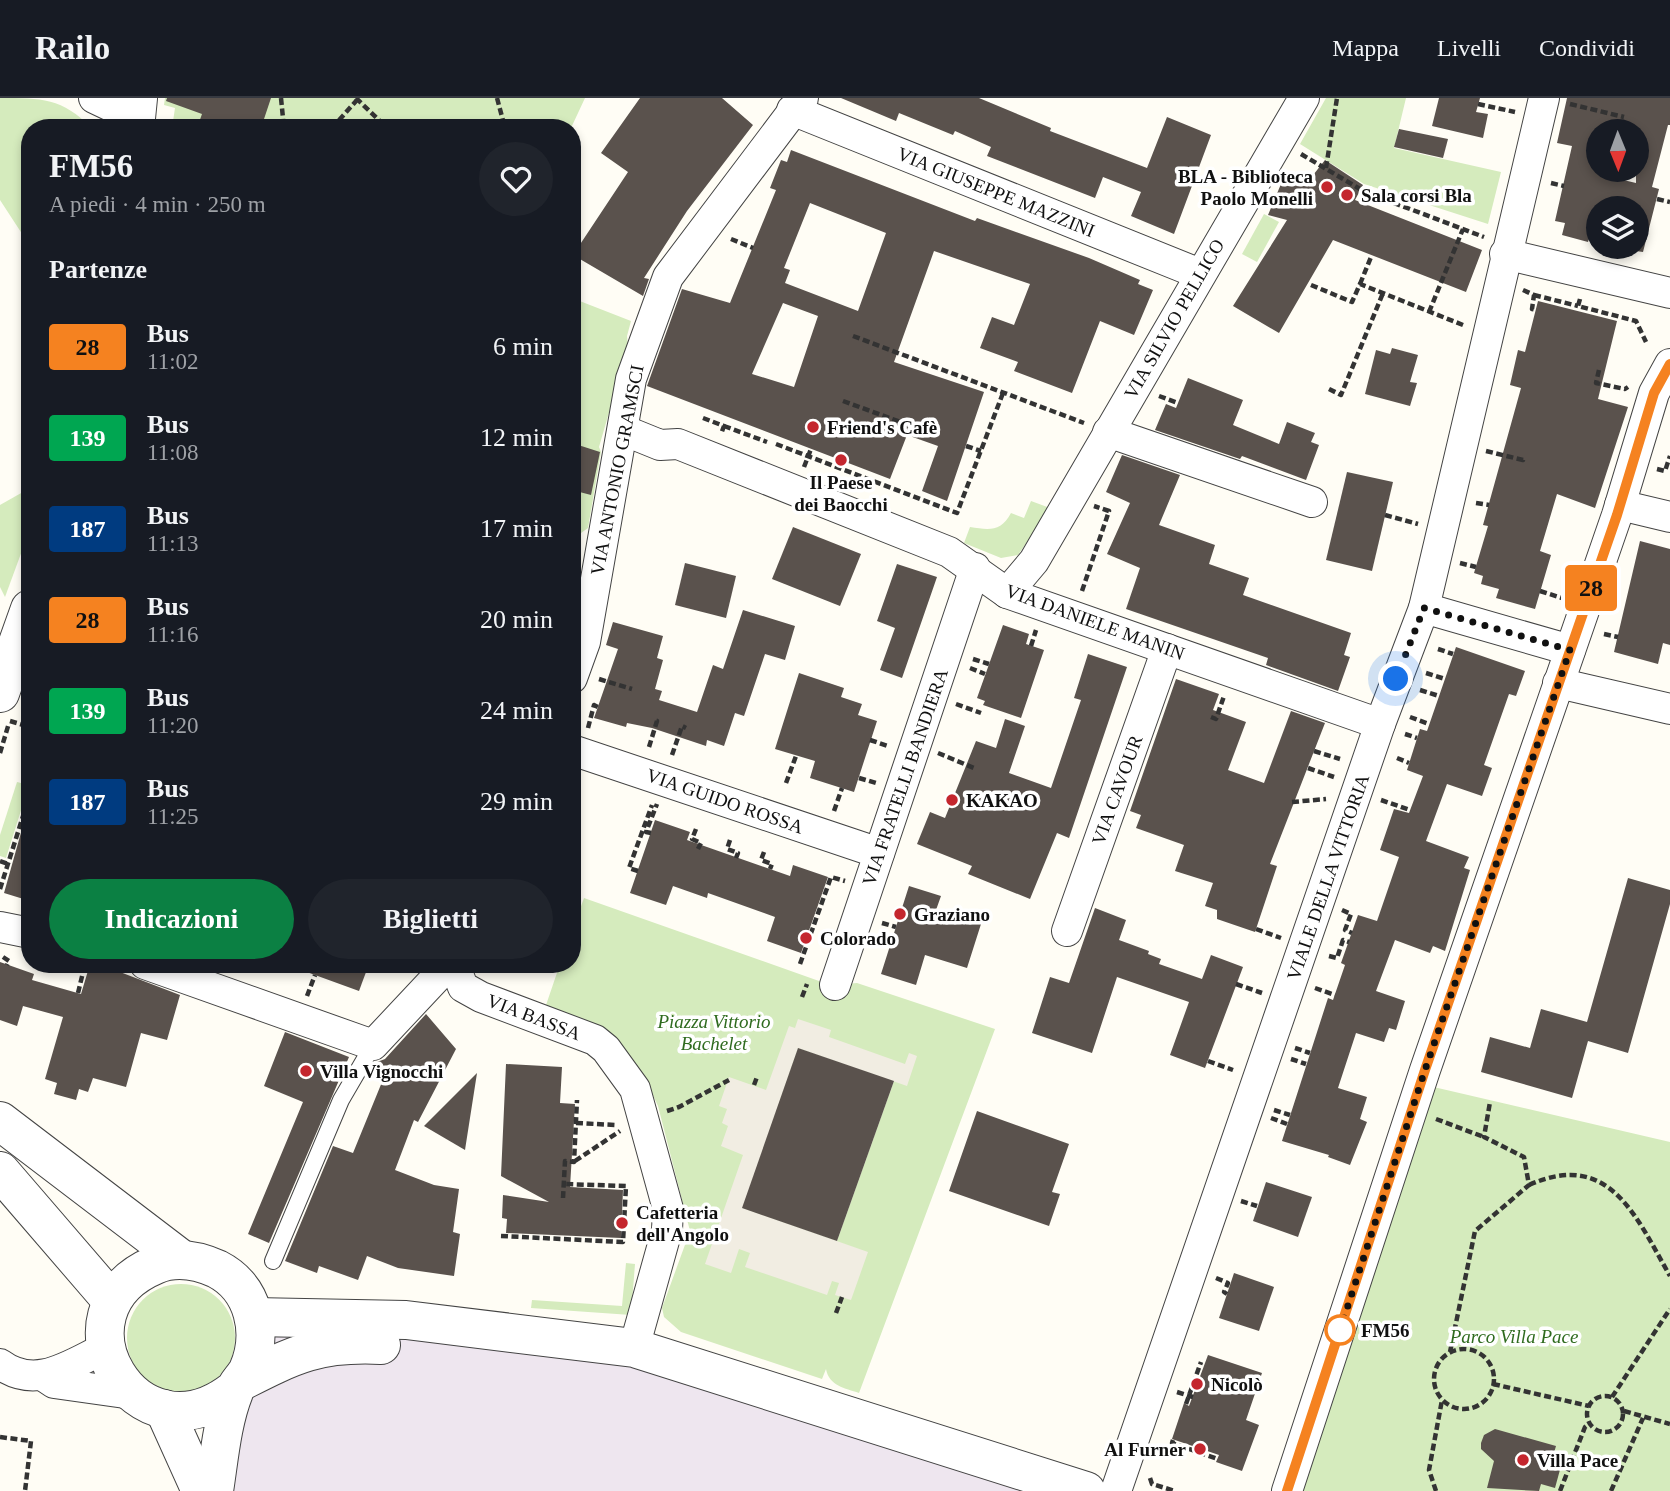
<!DOCTYPE html>
<html lang="it">
<head>
<meta charset="utf-8">
<style>
  :root { --surface:#171b24; --page:#20242c; --text:#f1f3f6; --muted:#9ea1a6; --line:#363941; --accent:#0b8043 }
  body { margin:0; font-family:"Times New Roman",serif; background:var(--page); color:var(--text); height:100vh; display:flex; flex-direction:column; font-size:26px; white-space:nowrap }
  * { box-sizing:border-box; margin:0 }
  p { font-size:23px; color:var(--muted) }
  .icon { flex:none; width:38px; height:38px; fill:none; stroke:currentColor; stroke-width:2; stroke-linecap:round; stroke-linejoin:round }
  .map { position:relative; flex:1; overflow:hidden }
  .details { position:absolute; left:21px; top:21px; width:560px; height:854px; display:flex; flex-direction:column; background:var(--surface); border-radius:28px; box-shadow:0 4px 10px #0003 }
  .details>* { flex:none }
  .badge { padding:0 14px; border-radius:5px; font-size:24px; line-height:46px }
  .needle { width:46px; rotate:179deg }
  .controls { position:absolute; left:1586px; top:21px; display:grid; gap:14px }
  .controls a { display:grid; place-items:center; width:63px; height:63px; border-radius:50%; background:var(--surface); box-shadow:0 4px 10px #0003; font-size:35px }
  .you { position:absolute; width:35px; height:35px; margin:-18px; border:5px solid #fff; border-radius:50%; background:#1a73e8; box-shadow:0 0 0 10px #1a73e833 }
  .map>.badge { position:absolute; translate:-50% -50%; box-shadow:0 0 0 4px #fff }
  h2 { padding:0 28px; font-size:26px; line-height:63px }
  .round { display:grid; place-items:center; flex:none; width:74px; height:74px; border-radius:37px; background:var(--page) }
  .head { display:flex; align-items:center; justify-content:space-between; height:119px; padding:0 28px }
  h1 { font-size:33px; font-weight:600; line-height:52px }
  .primary-button { display:flex; gap:14px; margin-top:auto; padding:14px 28px }
  .primary-button a { flex:1; height:80px; border-radius:42px; background:var(--accent); color:#fff; font-size:28px; font-weight:600; line-height:80px; text-align:center }
  .primary-button a+a { background:var(--page); color:var(--text) }
  ul { padding:0; list-style:none }
  li { display:flex; align-items:center; gap:21px; height:91px; padding:0 28px }
  li div { flex:1 }
  li b { display:block; font-size:26px }
  li em { font-style:normal }
  li .badge { min-width:77px; font-weight:700; text-align:center }
  header { display:flex; align-items:center; gap:42px; box-sizing:border-box; height:98px; padding:0 35px; background:var(--surface); border-bottom:2px solid var(--line) }
  header strong { font-size:33px }
  nav { display:flex; gap:38px; margin-inline-start:auto; font-size:24px }
  .map>svg:first-child { display:block }
</style>
</head>
<body>
<header>
<strong>Railo</strong>
<nav><a>Mappa</a><a>Livelli</a><a>Condividi</a></nav>
</header>
<div class="map">
<svg width="1670" height="1393" viewBox="0 0 1670 1393">
  <rect width="100%" height="100%" fill="#fffdf5"/>
  <path fill="#eee6ef" d="M273 1226 348 1241 468 1242 548 1247 718 1288 1057 1393H185Z"/>
  <g fill="#d5ebbd" fill-rule="evenodd">
    <path d="M0 0C41 0 63 0 91 30H30V148L0 102Z"/>
    <path d="M165 0H585L571 30H172L175 10 164 7Z"/>
    <path d="M1326 0H1406L1394 50 1501 74 1488 126 1364 86 1300 46Z"/>
    <path d="M1264 116 1279 124 1257 164 1242 156Z"/>
    <path d="M572 200 631 223 627 238 628 249 599 349 601 354 588 430 581 435 577 462 581 470 572 521Z"/>
    <path d="M30 390V431L5 499 0 489V407Z"/>
    <path d="M1031 403 1050 410 1018 457 1001 460 964 445 970 429C989 432 1001 434 1011 415L1024 420Z"/>
    <path d="M17 684 29 687 6 760 0 758V737Z"/>
    <path d="M584 800 819 883 835 887 857 885 995 931 859 1295C845 1290 829 1288 826 1271L822 1281 681 1234 664 1219 662 1210 690 1133 658 1008 646 983 545 910 560 866H572V833ZM798 950 894 983 837 1143 743 1110Z"/>
    <path d="M1425 987 1670 1044V1393H1294Z"/>
    <path d="M626 1165 635 1166 631 1217 531 1210 532 1202 622 1208Z"/>
    <circle cx="181" cy="1240" r="54"/>
  </g>
  <path fill="#f1ede2" d="M798 921 831 932 829 939 905 966 909 955 917 958 907 988 798 950 743 1110 868 1154 851 1202 835 1197 839 1185 832 1183 827 1197 745 1169 750 1155 739 1151 731 1175 705 1166 743 1057 721 1048 728 1028 722 1025 727 1011 719 1008 729 979 766 992 789 928 795 930Z"/>
  <g fill="#5a524d" fill-rule="evenodd">
    <path d="M167 0H271L261 30H197L202 16 166 3Z"/>
    <path d="M640 0H722L753 27 687 113 644 180 649 181 643 198 573 157 628 74 601 55Z"/>
    <path d="M841 0H979L1051 30 1050 33 1147 70 1167 19 1211 37 1174 136 1131 118 1141 94 1103 79 1095 100 987 58 991 49 955 33 953 37 899 15 896 23Z"/>
    <path d="M1439 0H1480L1476 14 1488 16 1483 40 1432 28Z"/>
    <path d="M1567 0H1670V27H1668L1652 89 1659 91 1643 154 1636 153V110H1598L1596 132 1592 131 1588 144 1562 137 1565 125 1555 123 1572 48 1557 45ZM1598 33H1636V85L1598 76Z"/>
    <path d="M1399 31 1448 41 1443 60 1394 49Z"/>
    <path d="M791 52 975 123 977 120 1089 160 1140 182 1138 186 1153 192 1134 237 1100 223 1072 295 1014 273 1018 264 980 250 992 219 1014 227 1030 186 934 153 894 264 984 294 947 403 922 393 938 348 907 337 890 381 647 288 682 191 730 205 776 92 770 90 781 62 787 64ZM810 105 886 135 858 213 785 185 790 172 784 170ZM783 205 818 218 794 289 752 276Z"/>
    <path d="M1325 62 1363 87 1355 102 1482 152 1466 194 1333 142 1279 235 1233 208 1287 122 1268 117 1286 74 1310 81Z"/>
    <path d="M1538 203 1617 223 1598 301 1628 309 1595 410 1557 396 1540 453 1551 457 1535 511 1496 500 1499 491 1481 486 1483 478 1474 475 1488 428 1483 427 1521 290 1510 287 1518 252 1525 254Z"/>
    <path d="M1392 250 1418 257 1410 284 1417 285 1410 308 1365 296 1376 252 1390 256Z"/>
    <path d="M1188 280 1243 302 1233 327 1279 346 1287 324 1315 335 1311 344 1319 347 1306 382 1242 358 1240 361 1155 332 1166 306 1176 310Z"/>
    <path d="M572 345 600 354 591 397 572 392Z"/>
    <path d="M1122 357 1180 377 1159 427 1215 447 1209 466 1249 480 1243 497 1351 535 1344 557 1350 559 1338 593 1266 567 1268 560 1126 511 1140 470 1107 456 1130 405 1106 394Z"/>
    <path d="M1347 374 1393 384 1372 473 1326 462Z"/>
    <path d="M793 429 861 456 840 508 772 481Z"/>
    <path d="M1640 443 1670 451V547L1663 545 1658 566 1614 554Z"/>
    <path d="M685 465 736 478 726 520 675 507Z"/>
    <path d="M897 466 937 479 902 580 880 572 895 530 877 523Z"/>
    <path d="M743 512 795 528 785 562 765 556 744 618 735 615 724 648 707 642 706 648 652 630 627 625 626 629 594 620 618 551 606 547 613 524 663 538 657 560 663 562 655 591 662 593 659 602 697 614 713 567 723 571Z"/>
    <path d="M1003 527 1029 536 1026 546 1044 552 1021 620 983 607 985 603 977 600Z"/>
    <path d="M1456 549 1525 573 1516 598 1509 596 1484 667 1492 670 1482 698 1447 686 1426 743 1469 759 1464 770 1470 772 1445 853 1433 848 1430 855 1395 842 1376 893 1405 903 1396 932 1389 930 1384 944 1356 935 1338 990 1367 999 1360 1021 1367 1024 1350 1067 1328 1059 1329 1057 1282 1043 1328 900 1333 902 1345 867 1341 865 1358 817 1377 823 1399 759 1380 752 1394 711 1409 715 1423 678 1407 672 1420 631 1427 633Z"/>
    <path d="M1088 556 1127 569 1069 740 1057 735 1030 801 968 776 972 768 917 746 930 714 945 720 976 643 996 650 1005 621 1025 628 1009 675 1051 690 1081 602 1074 600Z"/>
    <path d="M799 575 844 590 841 599 862 606 858 617 877 623 854 694 810 680 815 663 775 651Z"/>
    <path d="M1176 581 1219 596 1213 612 1246 624 1228 672 1264 685 1291 613 1325 625 1270 766 1277 768 1255 834 1217 821V812L1205 808 1213 785 1175 773 1184 747 1136 730 1141 717 1130 713Z"/>
    <path d="M655 722 690 734 687 742 790 778 793 767 828 779 801 855 767 843 775 819 708 795 707 800 673 788 666 807 630 795Z"/>
    <path d="M24 724 30 725V803L4 795Z"/>
    <path d="M1628 780 1670 792V806L1628 955 1588 943 1572 1000 1481 974 1490 939 1530 950 1541 911 1587 924Z"/>
    <path d="M909 788 941 798 936 812 981 826 967 870 925 857 916 887 881 876Z"/>
    <path d="M1095 810 1126 822 1119 842 1149 853 1148 856 1161 861 1159 866 1202 881 1211 857 1243 869 1205 970 1170 957 1189 904 1117 879 1092 955 1032 935 1050 879 1069 885Z"/>
    <path d="M0 864 34 876 32 882 81 896 90 866H123L120 874 180 897 167 942 141 935 126 989 93 980 88 994 79 991 76 1002 54 996 57 985 45 981 63 919 23 908 17 928 0 922Z"/>
    <path d="M294 866H369L359 893 293 869Z"/>
    <path d="M426 916 456 951 418 1024 414 1022 395 1072 434 1087 459 1091 453 1134 460 1136 454 1178 398 1170 367 1158 358 1182 319 1168 317 1175 285 1163 333 1048 353 1055 382 984 369 978 377 964 385 961Z"/>
    <path d="M285 934 349 959 269 1145 248 1136 303 1004 264 988Z"/>
    <path d="M798 950 894 983 837 1143 742 1110Z"/>
    <path d="M506 966 562 969 560 1005 575 1006 570 1089 623 1092 621 1140 506 1135 507 1121 502 1120 503 1097 549 1104 501 1078Z"/>
    <path d="M477 975 465 1052 424 1028Z"/>
    <path d="M977 1013 1069 1046 1052 1094 1060 1096 1049 1128 949 1093Z"/>
    <path d="M1266 1084 1312 1099 1298 1139 1253 1123Z"/>
    <path d="M1234 1175 1274 1189 1259 1233 1219 1220Z"/>
    <path d="M1208 1257 1262 1275 1246 1322 1259 1327 1242 1373 1216 1364 1219 1357 1172 1341 1184 1305 1189 1308Z"/>
    <path d="M1495 1331 1556 1348 1551 1365 1561 1368 1555 1390 1541 1386 1539 1393 1487 1390 1494 1363 1481 1351V1345L1484 1337Z"/>
  </g>
  <g fill="none" stroke-linecap="round" stroke-linejoin="round">
    <g stroke="#444" stroke-width="18">
      <path id="service" d="M273 1163 341 1002 373 947"/>
    </g>
    <g stroke="#444" stroke-width="32">
      <g id="minor">
        <path d="M94 0 136 20"/>
        <path d="M792 12 1200 176"/>
        <path d="M1505 156 1670 195"/>
        <path d="M623 332 660 347 678 346 949 454 1007 495 1380 626"/>
        <path d="M1108 334 1312 404"/>
        <path d="M1620 407 1670 419"/>
        <path d="M1007 495 1034 463 1304 0"/>
        <path d="M1424 510 1570 552"/>
        <path d="M572 580 585 544 631 281 668 179 803 0"/>
        <path d="M1558 585 1670 611"/>
        <path d="M572 652 879 755"/>
        <path d="M0 829 30 835"/>
        <path d="M1067 833 1167 551"/>
        <path d="M145 866 373 947 449 866"/>
        <path d="M454 866 463 889 481 899 595 942 606 951 635 991 668 1111 667 1132 634 1250"/>
        <path d="M835 887 975 470"/>
        <path d="M0 1266C36 1293 71 1266 105 1250"/>
        <path d="M45 1279 54 1285 132 1296"/>
        <path d="M1116 1393 1380 626 1424 510 1544 0"/>
        <path d="M1287 1393 1425 972 1617 417 1654 295 1670 266"/>
      </g>
    </g>
    <g stroke="#444" stroke-width="40">
      <g id="tertiary">
        <path d="M135 30 138 0"/>
        <path d="M0 595 30 511"/>
        <path d="M0 1023 181 1161"/>
        <path d="M0 1073 112 1203"/>
        <path d="M254 1219 406 1222 634 1250 1086 1393"/>
        <path d="M240 1284C295 1256 319 1244 381 1247"/>
        <path d="M164 1311 201 1393"/>
        <path d="M214 1393C219 1361 222 1324 234 1294 236 1286 244 1280 248 1272 264 1235 254 1190 217 1171 197 1162 176 1158 155 1167 45 1213 136 1369 234 1292"/>
      </g>
    </g>
    <g stroke="#333" stroke-width="4.5" stroke-dasharray="7 3.5" stroke-linecap="butt">
      <path d="M281 0 284 30"/>
      <path d="M356 0 387 30"/>
      <path d="M497 0 505 30"/>
      <path d="M1478 6 1515 14"/>
      <path d="M1570 6 1624 19"/>
      <path d="M332 30 357 2"/>
      <path d="M1301 56 1365 94 1484 139"/>
      <path d="M1326 70 1337 0"/>
      <path d="M1551 85 1564 88"/>
      <path d="M1657 101 1670 104"/>
      <path d="M731 141 753 150"/>
      <path d="M1360 186 1371 159"/>
      <path d="M1311 187 1352 204 1360 186 1463 227"/>
      <path d="M1523 192 1534 197 1532 211 1536 212"/>
      <path d="M1534 197 1578 208"/>
      <path d="M1580 201 1578 208 1636 223 1646 244"/>
      <path d="M1429 214 1463 131"/>
      <path d="M853 238 1084 325"/>
      <path d="M1599 272 1596 285 1625 291 1628 289"/>
      <path d="M1329 291 1341 297 1383 195"/>
      <path d="M1159 298 1178 305"/>
      <path d="M843 303 917 330"/>
      <path d="M703 320 724 328 721 336"/>
      <path d="M724 328 767 344"/>
      <path d="M776 346 957 415 1003 295"/>
      <path d="M966 348 981 353"/>
      <path d="M1486 353 1523 362 1524 359"/>
      <path d="M804 369 811 351"/>
      <path d="M1657 371 1665 373 1670 358"/>
      <path d="M1476 405 1489 407"/>
      <path d="M1385 417 1418 426"/>
      <path d="M1460 465 1476 469"/>
      <path d="M1082 493 1109 413 1094 408"/>
      <path d="M1540 493 1562 500"/>
      <path d="M1604 536 1618 539"/>
      <path d="M1031 548 1036 532"/>
      <path d="M1438 551 1453 556"/>
      <path d="M973 561 989 566"/>
      <path d="M970 570 985 576"/>
      <path d="M1426 575 1445 581"/>
      <path d="M599 581 632 591"/>
      <path d="M1420 592 1439 598"/>
      <path d="M956 606 981 615"/>
      <path d="M1211 619 1216 621 1224 598"/>
      <path d="M1410 619 1429 626"/>
      <path d="M10 623 30 629"/>
      <path d="M588 630 594 607 598 609"/>
      <path d="M1405 636 1417 640"/>
      <path d="M870 642 888 648"/>
      <path d="M649 649 657 623 654 622"/>
      <path d="M1314 653 1340 661"/>
      <path d="M0 655 9 625"/>
      <path d="M938 655 974 670 973 672"/>
      <path d="M672 657 682 628 686 630"/>
      <path d="M1397 660 1409 665"/>
      <path d="M1308 670 1334 679"/>
      <path d="M859 680 876 685"/>
      <path d="M786 685 796 658"/>
      <path d="M1381 702 1410 712"/>
      <path d="M1292 704 1326 701"/>
      <path d="M834 713 842 690"/>
      <path d="M696 731 692 741 701 745 698 751"/>
      <path d="M651 735 646 734 657 706"/>
      <path d="M730 742 727 751 738 755 736 760"/>
      <path d="M764 754 761 762 772 766 770 771"/>
      <path d="M0 763 8 766"/>
      <path d="M638 773 629 770 652 707"/>
      <path d="M0 791 30 696"/>
      <path d="M1342 812 1351 816 1345 832 1352 835"/>
      <path d="M882 825 896 829"/>
      <path d="M1256 831 1281 840"/>
      <path d="M1329 858 1337 860 1343 842 1349 844"/>
      <path d="M3 859 9 863 7 867"/>
      <path d="M800 866 831 779 845 783"/>
      <path d="M1236 886 1262 895"/>
      <path d="M1315 890 1335 897"/>
      <path d="M78 895 85 866"/>
      <path d="M307 898 315 877"/>
      <path d="M802 899 807 886"/>
      <path d="M1295 950 1310 955"/>
      <path d="M1291 961 1306 966"/>
      <path d="M1208 963 1233 972"/>
      <path d="M754 987 757 979"/>
      <path d="M1274 1012 1290 1017"/>
      <path d="M667 1013 679 1009 729 982"/>
      <path d="M1271 1020 1287 1026"/>
      <path d="M1436 1021 1484 1039"/>
      <path d="M576 1025 616 1027"/>
      <path d="M575 1063 620 1033"/>
      <path d="M1529 1087C1610 1051 1636 1119 1670 1178"/>
      <path d="M563 1100 565 1063 574 1064 577 1002"/>
      <path d="M1241 1103 1257 1108"/>
      <path d="M501 1138 623 1144 626 1088 564 1086"/>
      <path d="M1216 1180 1228 1185 1224 1194 1227 1196"/>
      <path d="M836 1215 842 1199"/>
      <circle cx="1464" cy="1281" r="30"/>
      <path d="M1450 1254 1475 1133 1529 1087 1524 1059 1484 1039 1490 1004"/>
      <path d="M1493 1286 1589 1308"/>
      <path d="M1177 1294 1193 1299"/>
      <circle cx="1605" cy="1316" r="18"/>
      <path d="M1612 1299 1670 1211"/>
      <path d="M1186 1306 1201 1264"/>
      <path d="M1624 1313 1670 1326"/>
      <path d="M0 1339 31 1343 25 1393"/>
      <path d="M1173 1342 1172 1345 1218 1361"/>
      <path d="M1150 1380 1152 1386 1175 1393"/>
      <path d="M1436 1393 1429 1372 1442 1302"/>
      <path d="M1560 1393 1585 1329 1590 1325"/>
      <path d="M1611 1393 1643 1320"/>
    </g>
    <use href="#service" stroke="#fff" stroke-width="16"/>
    <use href="#minor" stroke="#fff" stroke-width="30"/>
    <use href="#tertiary" stroke="#fff" stroke-width="38"/>
  </g>
  <g fill="none" stroke-linecap="round" stroke-linejoin="round">
    <g stroke="#fff" stroke-width="16">
      <path id="line" d="M1287 1393 1425 972 1617 417 1654 295 1670 266"/>
    </g>
    <use href="#line" stroke="#f58220" stroke-width="10"/>
    <path stroke="#111" stroke-width="7" stroke-dasharray="0 12.6" d="M1340 1232 1425 972 1570 552 1424 510 1396 581"/>
  </g>
  <g fill="#c4262e" stroke="#fff" stroke-width="2.5">
    <circle cx="1327" cy="89" r="7"/>
    <circle cx="1347" cy="97" r="7"/>
    <circle cx="813" cy="329" r="7"/>
    <circle cx="841" cy="362" r="7"/>
    <circle cx="952" cy="702" r="7"/>
    <circle cx="900" cy="816" r="7"/>
    <circle cx="806" cy="840" r="7"/>
    <circle cx="306" cy="973" r="7"/>
    <circle cx="622" cy="1125" r="7"/>
    <circle cx="1197" cy="1286" r="7"/>
    <circle cx="1200" cy="1351" r="7"/>
    <circle cx="1523" cy="1362" r="7"/>
  </g>
  <circle fill="#fff" stroke="#f58220" stroke-width="3.5" cx="1340" cy="1232" r="14"/>
  <g text-anchor="middle" dominant-baseline="central" stroke-width="7" stroke-linejoin="round" paint-order="stroke">
    <g font-size="19" font-weight="bold" fill="#111" stroke="#fff" text-anchor="start">
      <text x="1313" y="78" text-anchor="end">BLA - Biblioteca<tspan x="1313" dy="22">Paolo Monelli</tspan></text>
      <text x="1361" y="97">Sala corsi Bla</text>
      <text x="827" y="329">Friend's Cafè</text>
      <text x="841" y="384" text-anchor="middle">Il Paese<tspan x="841" dy="22">dei Baocchi</tspan></text>
      <text x="966" y="702">KAKAO</text>
      <text x="914" y="816">Graziano</text>
      <text x="820" y="840">Colorado</text>
      <text x="320" y="973">Villa Vignocchi</text>
      <text x="636" y="1114">Cafetteria<tspan x="636" dy="22">dell'Angolo</tspan></text>
      <text x="1211" y="1286">Nicolò</text>
      <text x="1186" y="1351" text-anchor="end">Al Furner</text>
      <text x="1537" y="1362">Villa Pace</text>
    </g>
    <g font-size="19" fill="#111" stroke="#fff">
      <text transform="translate(996 94) rotate(22)">VIA GIUSEPPE MAZZINI</text>
      <text transform="translate(1174 221) rotate(-60)">VIA SILVIO PELLICO</text>
      <text transform="translate(617 372) rotate(-79)">VIA ANTONIO GRAMSCI</text>
      <text transform="translate(1095 524) rotate(20)">VIA DANIELE MANIN</text>
      <text transform="translate(905 679) rotate(-71)">VIA FRATELLI BANDIERA</text>
      <text transform="translate(1117 692) rotate(-70)">VIA CAVOUR</text>
      <text transform="translate(725 703) rotate(19)">VIA GUIDO ROSSA</text>
      <text transform="translate(1328 779) rotate(-71)">VIALE DELLA VITTORIA</text>
      <text transform="translate(534 919) rotate(21)">VIA BASSA</text>
    </g>
    <g font-size="19" font-style="italic" fill="#2f6b1f" stroke="#fff">
      <text x="714" y="923">Piazza Vittorio<tspan x="714" dy="22">Bachelet</tspan></text>
      <text x="1514" y="1238">Parco Villa Pace</text>
    </g>
    <g font-size="19" font-weight="bold" fill="#111" stroke="#fff" text-anchor="start">
      <text x="1361" y="1232">FM56</text>
    </g>
  </g>
</svg>
<div class="controls">
<a><svg class="needle" viewBox="-14 -14 28 28"><path d="M0-13l5 13h-10z" fill="#e53935"/><path d="M0 13l5-13h-10z" fill="#9ea1a6"/></svg></a>
<a><svg class="icon" aria-label="layers" viewBox="0 0 24 24"><path d="M12 4l9 5-9 5-9-5zM3 14l9 5 9-5"/></svg></a>
</div>
<div class="you" style="left:1396px;top:581px"></div>
<b class="badge" style="left:1591px;top:490px;background:#f58220;color:#111">28</b>
<section class="details">
<div class="head"><div><h1>FM56</h1><p>A piedi · 4 min · 250 m</p></div><a class="round"><svg class="icon" aria-label="heart" viewBox="0 0 24 24"><path d="M12 20l-8-8c-3-5 5-10 8-4 3-6 11-1 8 4z"/></svg></a></div>
<h2>Partenze</h2>
<ul>
<li><span class="badge" style="background:#f58220;color:#111">28</span><div><b>Bus</b><p>11:02</p></div><em>6 min</em></li>
<li><span class="badge" style="background:#00a651;color:#fff">139</span><div><b>Bus</b><p>11:08</p></div><em>12 min</em></li>
<li><span class="badge" style="background:#003b80;color:#fff">187</span><div><b>Bus</b><p>11:13</p></div><em>17 min</em></li>
<li><span class="badge" style="background:#f58220;color:#111">28</span><div><b>Bus</b><p>11:16</p></div><em>20 min</em></li>
<li><span class="badge" style="background:#00a651;color:#fff">139</span><div><b>Bus</b><p>11:20</p></div><em>24 min</em></li>
<li><span class="badge" style="background:#003b80;color:#fff">187</span><div><b>Bus</b><p>11:25</p></div><em>29 min</em></li>
</ul>
<div class="primary-button"><a>Indicazioni</a><a>Biglietti</a></div>
</section>
</div>
</body>
</html>
